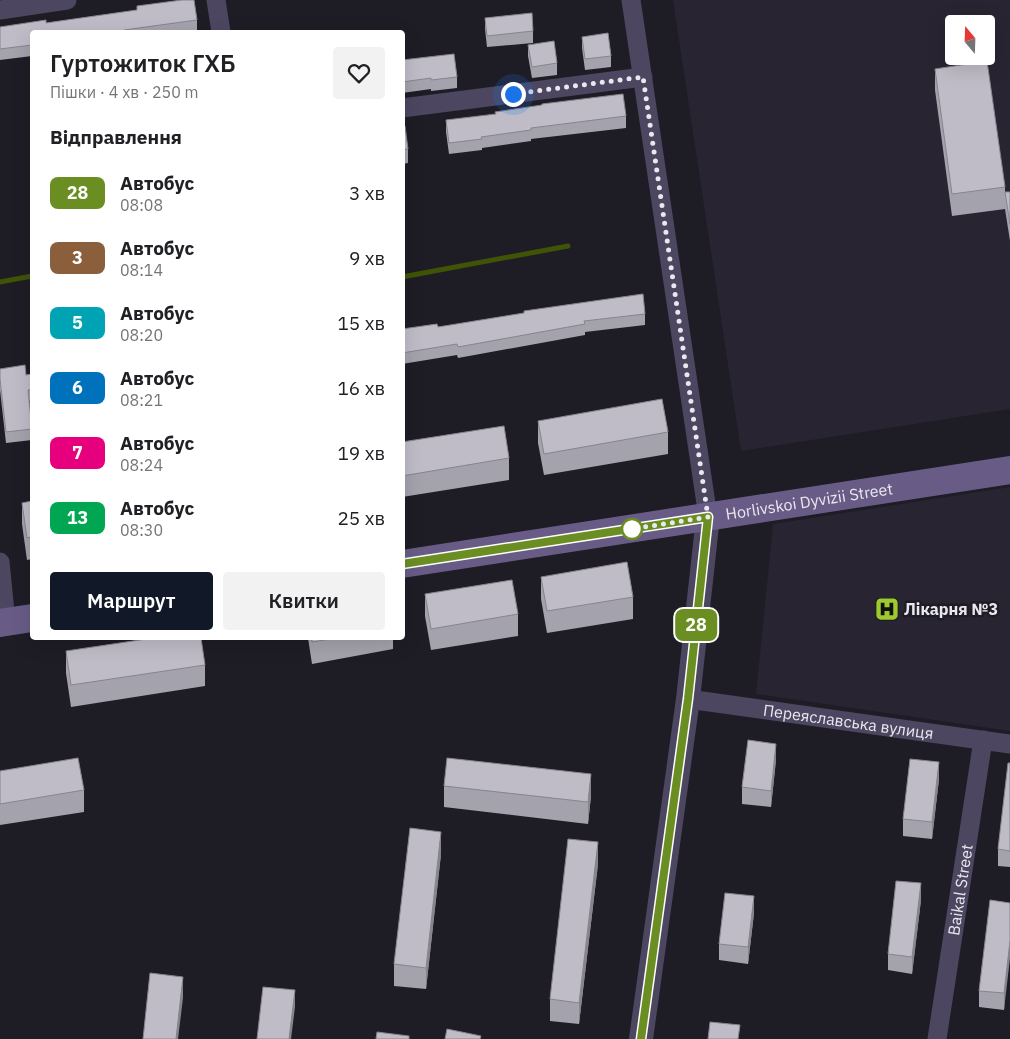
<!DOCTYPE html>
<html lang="uk">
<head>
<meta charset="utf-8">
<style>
  :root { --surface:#fff; --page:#f2f2f2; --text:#202124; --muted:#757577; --accent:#111827 }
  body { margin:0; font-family:"IBM Plex Sans",sans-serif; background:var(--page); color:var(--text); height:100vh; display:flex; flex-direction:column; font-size:19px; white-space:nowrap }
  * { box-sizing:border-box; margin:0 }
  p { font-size:16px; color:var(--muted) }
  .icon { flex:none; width:28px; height:28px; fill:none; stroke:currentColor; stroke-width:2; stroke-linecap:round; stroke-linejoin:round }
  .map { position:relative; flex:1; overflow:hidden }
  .drawer { position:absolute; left:30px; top:30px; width:375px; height:610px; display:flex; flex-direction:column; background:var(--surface); border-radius:5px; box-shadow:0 5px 20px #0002 }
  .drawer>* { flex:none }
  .badge { padding:0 10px; border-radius:8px; font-size:18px; line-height:32px }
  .needle { width:32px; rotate:341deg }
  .controls { position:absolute; left:945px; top:15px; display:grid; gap:10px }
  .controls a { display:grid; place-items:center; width:50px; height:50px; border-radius:5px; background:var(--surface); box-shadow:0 5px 20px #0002; font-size:25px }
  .you { position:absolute; width:25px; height:25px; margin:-12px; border:4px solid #fff; border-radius:50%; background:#1a73e8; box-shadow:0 0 0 8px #1a73e833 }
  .map>.badge { position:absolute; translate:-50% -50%; box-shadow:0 0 0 2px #fff }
  h2 { padding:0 20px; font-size:19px; line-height:45px }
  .round { display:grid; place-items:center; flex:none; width:52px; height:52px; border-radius:5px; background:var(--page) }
  .headline { display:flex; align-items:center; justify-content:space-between; height:85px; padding:0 20px }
  h1 { font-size:24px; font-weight:600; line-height:38px }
  .button { display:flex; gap:10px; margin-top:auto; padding:10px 20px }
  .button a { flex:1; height:58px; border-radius:5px; background:var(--accent); color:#fff; font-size:20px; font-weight:600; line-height:58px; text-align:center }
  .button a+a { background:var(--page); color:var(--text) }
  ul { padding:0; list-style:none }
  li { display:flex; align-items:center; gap:15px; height:65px; padding:0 20px }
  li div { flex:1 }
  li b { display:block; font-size:19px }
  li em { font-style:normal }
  li .badge { min-width:55px; font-weight:700; text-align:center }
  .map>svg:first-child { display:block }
</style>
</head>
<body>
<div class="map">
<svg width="1010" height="1039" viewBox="0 0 1010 1039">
  <rect width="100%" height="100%" fill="#1e1c25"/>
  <g fill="#282432" fill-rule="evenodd">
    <path d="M673 0H1010V409L741 451ZM954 24H986V56H954Z"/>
    <path d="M1010 487V731L756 694 773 524Z"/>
  </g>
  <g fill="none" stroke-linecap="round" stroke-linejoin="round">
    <g stroke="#3f5406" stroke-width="5">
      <path d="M402 277 568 246"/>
      <path d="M0 282 32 276"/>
    </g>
    <g stroke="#4d4661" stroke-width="19">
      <path d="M216 0 221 32"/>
      <path d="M631 0 708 517"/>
      <path d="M0 10 67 0"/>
      <path d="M402 108 643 77"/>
      <path d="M0 562 6 622"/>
      <path id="s1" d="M688 699 1010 744"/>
      <path id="s2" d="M937 1039 983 740"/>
    </g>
    <path stroke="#4d4661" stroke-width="24" d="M641 1039 688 699 708 517"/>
    <g stroke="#685c87" stroke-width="28">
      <path id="s3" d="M402 564 1010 470"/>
      <path d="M0 623 32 618"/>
    </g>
  </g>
  <g fill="#a4a2ac">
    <path d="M137 6 197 20V31L188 32H32V56L0 60V27L46 23 137 10Z"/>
    <path d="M485 18 533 31V43L487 47 485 29Z"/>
    <path d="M582 37 611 56V67L585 70 582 48Z"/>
    <path d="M528 45 557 63V75L532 78 528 56Z"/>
    <path d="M402 60 457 77V88L431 91V89L402 93Z"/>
    <path d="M935 69 1005 187V192H1010V241L1005 209 952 216 935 90Z"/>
    <path d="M626 116V128L531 139V141L482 148V150L449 154 446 132V120Z"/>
    <path d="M402 127 408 149V163L402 164Z"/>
    <path d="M645 314V325L585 332V335L458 358 457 355 402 364V329Z"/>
    <path d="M0 369 26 375 32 374V400L29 401 32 429V440L6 443 0 390Z"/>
    <path d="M538 421 668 432V454L544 475 538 443Z"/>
    <path d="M402 442 509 458V480L402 497Z"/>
    <path d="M32 501V559L27 560 22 524V503Z"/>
    <path d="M541 577 633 597V619L547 633 541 599Z"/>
    <path d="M425 594 518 614V636L431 650 425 616Z"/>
    <path d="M308 638H393V649L312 664Z"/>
    <path d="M66 651 205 665V686L71 707 66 673Z"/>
    <path d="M776 760 771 807 742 804V787Z"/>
    <path d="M1010 763V867L998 866V849Z"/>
    <path d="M0 771 84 790V812L0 825Z"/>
    <path d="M939 779 932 839 903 836V819Z"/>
    <path d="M444 786 591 796 588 824 444 807Z"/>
    <path d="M441 854 426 989 394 986V964Z"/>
    <path d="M598 864 579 1024 550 1021V999Z"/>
    <path d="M921 900 912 974 888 970V954Z"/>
    <path d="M1010 903 1004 1010 979 1007V991Z"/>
    <path d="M754 913 748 964 719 960V944Z"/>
  </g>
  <g fill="#86848c">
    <path d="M776 744V760L771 807V791Z"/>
    <path d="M939 762V779L932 839V822Z"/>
    <path d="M591 774V796L588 824V802Z"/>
    <path d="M441 832V854L426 989V968Z"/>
    <path d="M598 842V864L579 1024V1003Z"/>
    <path d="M921 883V900L912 974V957Z"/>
    <path d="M754 896V913L748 964V947Z"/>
    <path d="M1010 941V958L1004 1010V993Z"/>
    <path d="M183 977V998L178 1039H176Z"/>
    <path d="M295 990V1007L291 1039H289Z"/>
  </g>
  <g fill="#bfbcc8" stroke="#86848c">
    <path d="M182 0H194L197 20 124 30V32H32V45L0 49V27L46 20V23L137 10V6Z"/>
    <path d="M532 13 533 31 487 36 485 18Z"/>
    <path d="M608 33 611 56 585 59 582 37Z"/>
    <path d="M554 41 557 63 532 67 528 45Z"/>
    <path d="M454 54 457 77 431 80V78L402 82V60Z"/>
    <path d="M987 61 1005 187 952 194 935 69Z"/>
    <path d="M623 94 626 116 531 128V130L481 137 482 139 449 143 446 120 496 114 495 112 542 105V104Z"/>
    <path d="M405 126 408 149 402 150V127Z"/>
    <path d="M1005 192H1010V224Z"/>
    <path d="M643 294 645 314 584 321 585 324 458 347 457 344 402 353V329L437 324 438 327 524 313V311Z"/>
    <path d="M25 365 26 375 32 374V389L28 390 32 429 6 432 0 379V369Z"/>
    <path d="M662 399 668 432 544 454 538 421Z"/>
    <path d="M504 426 509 458 402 476V442Z"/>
    <path d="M32 501V537L27 538 22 503Z"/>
    <path d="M627 562 633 597 547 611 541 577Z"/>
    <path d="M512 580 518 614 431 629 425 594Z"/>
    <path d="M153 638H201L205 665 71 685 66 651Z"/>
    <path d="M312 638H337L312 642Z"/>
    <path d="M748 740 776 744 771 791 742 787Z"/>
    <path d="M78 758 84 790 0 804V771Z"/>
    <path d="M447 758 591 774 588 802 444 786Z"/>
    <path d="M910 759 939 762 932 822 903 819Z"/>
    <path d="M1008 763H1010V851L998 849Z"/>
    <path d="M410 828 441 832 426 968 394 964Z"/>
    <path d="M568 839 598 842 579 1003 550 999Z"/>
    <path d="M896 881 921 883 912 957 888 954Z"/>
    <path d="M725 893 754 896 748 947 719 944Z"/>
    <path d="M990 900 1010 903V941L1004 993 979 991Z"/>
    <path d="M150 973 183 977 176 1039H143Z"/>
    <path d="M263 987 295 990 289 1039H257Z"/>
    <path d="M710 1022 740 1025 738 1039H708Z"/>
    <path d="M447 1029 481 1036 480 1039H445Z"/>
    <path d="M377 1032 409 1036V1039H376Z"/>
  </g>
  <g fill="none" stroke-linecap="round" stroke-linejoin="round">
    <g stroke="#fff" stroke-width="11">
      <path id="line" d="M402 564 708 517 688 699 641 1039"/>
    </g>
    <use href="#line" stroke="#6b8e23" stroke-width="8"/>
    <path stroke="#e9e8ee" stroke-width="5" stroke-dasharray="0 9" d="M513 94 643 77 708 517 632 529"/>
  </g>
  <defs>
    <g id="hospital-square" transform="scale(1.25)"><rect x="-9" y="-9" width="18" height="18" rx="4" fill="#9eca2f" stroke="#1e1c25"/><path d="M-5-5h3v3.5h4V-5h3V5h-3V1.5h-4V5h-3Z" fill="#111"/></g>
  </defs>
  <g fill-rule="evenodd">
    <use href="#hospital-square" x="887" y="609"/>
  </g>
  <circle fill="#fff" stroke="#6b8e23" stroke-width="2.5" cx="632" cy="529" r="10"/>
  <g text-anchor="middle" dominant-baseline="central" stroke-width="5" stroke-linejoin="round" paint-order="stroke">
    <g font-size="16" fill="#e9e8ee" stroke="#1e1c25">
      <text stroke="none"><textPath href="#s3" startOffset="412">Horlivskoi Dyvizii Street</textPath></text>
      <text stroke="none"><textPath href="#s1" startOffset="162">Переяславська вулиця</textPath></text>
      <text stroke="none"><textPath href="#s2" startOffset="151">Baikal Street</textPath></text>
    </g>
    <g font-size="16" font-weight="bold" fill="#e9e8ee" stroke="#1e1c25" text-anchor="start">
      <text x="904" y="609">Лікарня №3</text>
    </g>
  </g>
</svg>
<div class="controls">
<a><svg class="needle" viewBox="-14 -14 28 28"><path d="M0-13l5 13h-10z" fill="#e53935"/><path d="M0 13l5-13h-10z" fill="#757577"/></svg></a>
</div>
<div class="you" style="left:513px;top:94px"></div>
<b class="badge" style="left:696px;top:625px;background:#6b8e23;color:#fff">28</b>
<section class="drawer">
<div class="headline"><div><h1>Гуртожиток ГХБ</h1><p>Пішки · 4 хв · 250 m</p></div><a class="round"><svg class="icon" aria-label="heart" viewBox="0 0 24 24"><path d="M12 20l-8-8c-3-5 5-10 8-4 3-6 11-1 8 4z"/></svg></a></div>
<h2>Відправлення</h2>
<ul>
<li><span class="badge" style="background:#6b8e23;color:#fff">28</span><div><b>Автобус</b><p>08:08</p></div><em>3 хв</em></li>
<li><span class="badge" style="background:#8b5e3c;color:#fff">3</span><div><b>Автобус</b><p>08:14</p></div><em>9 хв</em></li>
<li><span class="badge" style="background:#00a3b4;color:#fff">5</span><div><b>Автобус</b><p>08:20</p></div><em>15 хв</em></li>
<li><span class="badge" style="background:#0072bc;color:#fff">6</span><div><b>Автобус</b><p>08:21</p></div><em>16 хв</em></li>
<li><span class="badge" style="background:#e6007e;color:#fff">7</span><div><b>Автобус</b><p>08:24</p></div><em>19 хв</em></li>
<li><span class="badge" style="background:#00a651;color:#fff">13</span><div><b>Автобус</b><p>08:30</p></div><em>25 хв</em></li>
</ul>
<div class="button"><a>Маршрут</a><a>Квитки</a></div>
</section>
</div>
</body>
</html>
